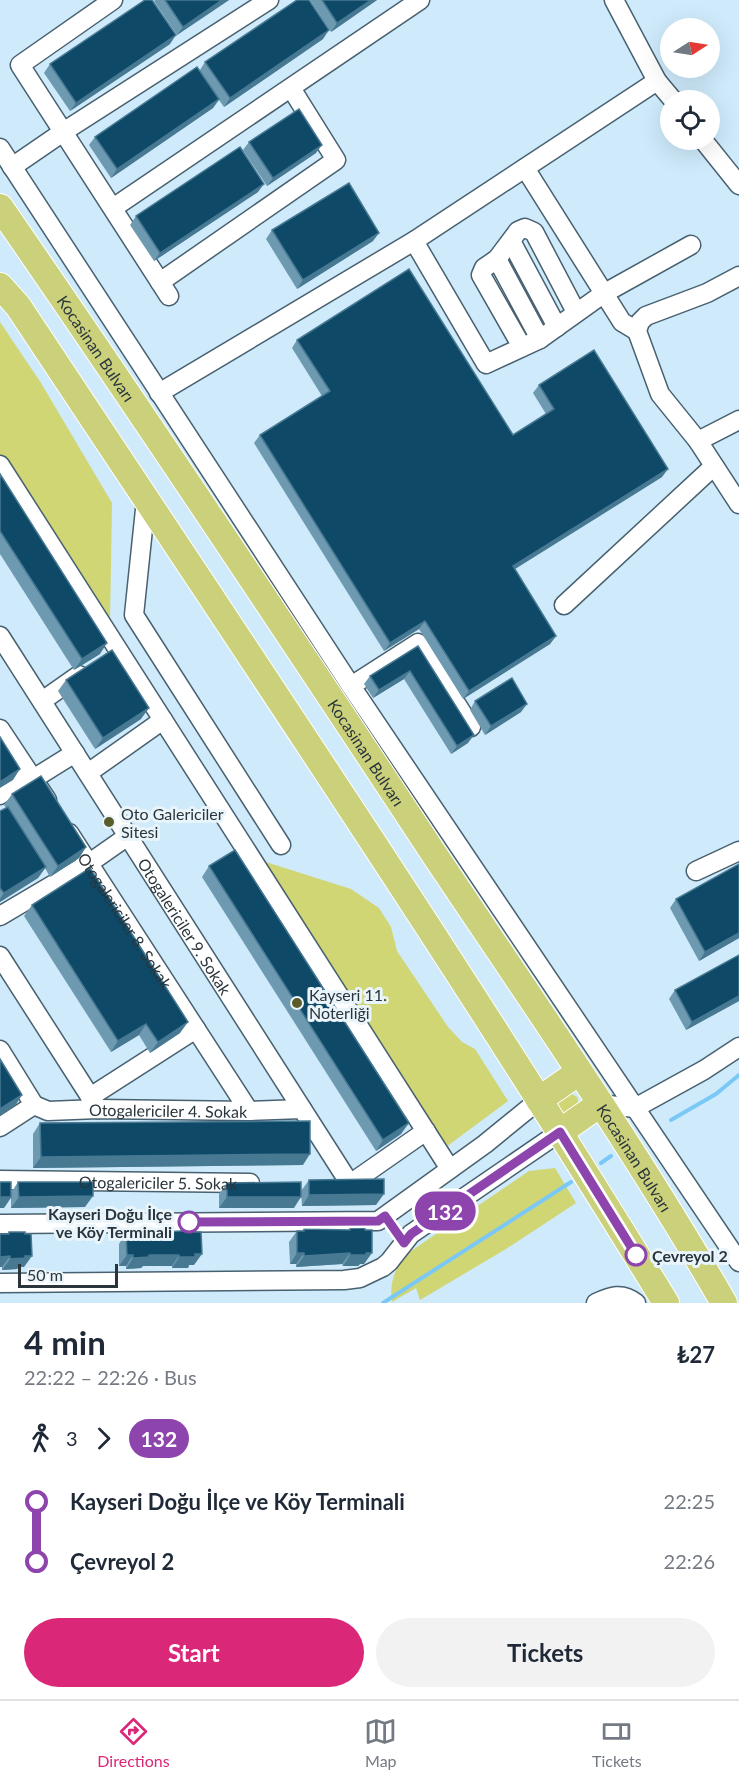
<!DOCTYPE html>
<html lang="en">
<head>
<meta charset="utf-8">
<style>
  :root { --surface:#fff; --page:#f2f2f3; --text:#1f2937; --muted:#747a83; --line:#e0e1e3; --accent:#db2777 }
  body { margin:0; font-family:Lato,sans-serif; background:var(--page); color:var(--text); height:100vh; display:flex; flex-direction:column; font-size:22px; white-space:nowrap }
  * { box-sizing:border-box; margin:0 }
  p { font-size:20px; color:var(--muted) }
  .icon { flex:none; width:33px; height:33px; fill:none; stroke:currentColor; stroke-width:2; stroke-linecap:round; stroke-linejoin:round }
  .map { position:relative; height:1303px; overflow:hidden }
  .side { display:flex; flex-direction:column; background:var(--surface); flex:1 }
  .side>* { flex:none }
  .badge { padding:0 12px; border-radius:20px; font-size:21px; line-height:39px }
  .needle { width:39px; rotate:78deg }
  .tools { position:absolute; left:660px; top:18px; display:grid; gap:12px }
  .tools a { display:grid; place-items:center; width:60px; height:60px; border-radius:50%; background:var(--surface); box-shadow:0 6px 24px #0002; font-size:30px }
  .scale { position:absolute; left:18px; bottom:15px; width:100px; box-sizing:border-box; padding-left:6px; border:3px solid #2a353b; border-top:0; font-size:16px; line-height:21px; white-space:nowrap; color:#2a353b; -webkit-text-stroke:4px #e9f4fb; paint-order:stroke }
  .map>.badge { position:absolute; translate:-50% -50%; box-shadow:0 0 0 3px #fff }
  .legs { display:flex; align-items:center; gap:9px; height:66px; padding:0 24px; font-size:20px }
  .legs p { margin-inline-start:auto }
  .summary { display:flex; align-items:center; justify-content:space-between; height:102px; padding:0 24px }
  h1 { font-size:33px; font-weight:700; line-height:45px }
  .action { display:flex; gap:12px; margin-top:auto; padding:12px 24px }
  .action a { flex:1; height:69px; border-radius:36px; background:var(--accent); color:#fff; font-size:24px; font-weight:700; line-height:69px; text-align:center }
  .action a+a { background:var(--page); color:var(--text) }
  ul { padding:0 24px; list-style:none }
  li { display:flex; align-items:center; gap:21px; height:60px; font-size:22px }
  li i { display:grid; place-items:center; width:9px; height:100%; margin:0 8px; background:currentColor }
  li i::after { content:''; width:15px; height:15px; margin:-8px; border:4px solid; border-radius:50%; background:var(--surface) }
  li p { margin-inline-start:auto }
  li:first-child i { background:linear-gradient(#0000 50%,currentColor 0) }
  li:last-child i { background:linear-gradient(currentColor 50%,#0000 0) }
  .tab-bar { display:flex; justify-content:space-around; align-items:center; height:84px; border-top:2px solid var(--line); background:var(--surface); font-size:16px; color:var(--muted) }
  .tab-bar a { display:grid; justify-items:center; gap:3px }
  .tab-bar .on { color:var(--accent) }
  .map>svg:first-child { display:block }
</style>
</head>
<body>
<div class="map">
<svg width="739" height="1303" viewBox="0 0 739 1303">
  <rect width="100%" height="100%" fill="#ceeafb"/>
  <g fill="#d1d674">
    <path d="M0 322 41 383 112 503 110 623 0 458Z"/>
    <path d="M250 857 351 889 379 908 391 927 397 951 448 1027 462 1042 475 1049 508 1101 442 1150Z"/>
    <path d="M568 1092 577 1097 579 1104 564 1114C559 1111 556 1106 558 1100Z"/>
    <path d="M555 1168 576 1203 506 1249 420 1300 416 1288 392 1302C389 1283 395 1267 408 1253L529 1171Z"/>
  </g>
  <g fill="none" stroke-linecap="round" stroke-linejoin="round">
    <g stroke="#7ac8f6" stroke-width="4">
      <path d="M671 1120 716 1094 739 1075"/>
      <path d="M601 1163 611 1156"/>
      <path d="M383 1303 571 1182"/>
    </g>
    <g stroke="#48606f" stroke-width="21">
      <g id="minor">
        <path d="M113 0 20 65 169 296"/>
        <path d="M614 0 657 81"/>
        <path d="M703 140 739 185"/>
        <path d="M0 148 351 686 739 1262"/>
        <path d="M12 167 63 132 269 0"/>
        <path d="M525 168 622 322 637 331"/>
        <path d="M113 208 420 0"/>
        <path d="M414 241 486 364 540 339 603 294 691 245"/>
        <path d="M511 241 557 327"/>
        <path d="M497 259 540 339"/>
        <path d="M739 276 707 293 646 316 640 322 637 331 660 394 698 441 739 504"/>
        <path d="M160 282 336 160 291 88"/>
        <path d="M522 347 481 275 484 268 497 259 518 231 525 228 534 232 576 312"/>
        <path d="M159 393 414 241 657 81 673 100"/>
        <path d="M698 441 739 420"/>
        <path d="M0 465 450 1169"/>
        <path d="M146 500 134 615 281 845"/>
        <path d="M564 605 714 466"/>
        <path id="s1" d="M0 636 350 1184"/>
        <path d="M351 686 418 643 471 727"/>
        <path d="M42 701 79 675"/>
        <path d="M0 729 47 800"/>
        <path d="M88 773 163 720"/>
        <path d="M33 779 75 753"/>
        <path d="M0 795 30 774"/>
        <path id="s2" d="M69 833 249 1111"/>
        <path d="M696 871 739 851"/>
        <path d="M0 916 88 864 128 836"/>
        <path d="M0 956 98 1109"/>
        <path id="s3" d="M0 1050 34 1105 48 1111 98 1109 249 1111 302 1109"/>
        <path d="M90 1097 196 1029"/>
        <path d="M600 1104 635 1108 704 1070 739 1047"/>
        <path d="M0 1127 34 1105"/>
        <path id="s4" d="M0 1180 250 1183"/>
        <path d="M350 1184 426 1131"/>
        <path d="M0 1224 378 1221 485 1144 539 1100"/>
        <path d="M0 1283 344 1280 360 1278 383 1267 389 1262 411 1234 560 1132"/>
        <path d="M596 1303C611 1296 622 1292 636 1303"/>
      </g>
    </g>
    <g stroke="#fff" stroke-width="28">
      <g id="highway">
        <path id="s5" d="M0 207C148 421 291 637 434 854 533 1002 635 1149 724 1303"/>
        <path d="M0 286 18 306C237 637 459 965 666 1303"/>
        <path d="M539 1100 579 1072"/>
        <path d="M560 1132 600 1104"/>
      </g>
    </g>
    <use href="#minor" stroke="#fff" stroke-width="18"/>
    <use href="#highway" stroke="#cbd07b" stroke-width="26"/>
  </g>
  <g fill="#6e9ab1">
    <path d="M155 0H229L177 35 154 1Z"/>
    <path d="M310 0H377L331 32Z"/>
    <path d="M323 39 224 107 219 100 213 108 111 178 89 145 95 137 200 70 205 62Z"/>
    <path d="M170 44 70 111 44 73 50 64Z"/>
    <path d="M249 142 316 153 267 186 243 150Z"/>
    <path d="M258 192 154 261 130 225 136 216Z"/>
    <path d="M272 230 373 241 297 289 266 239Z"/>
    <path d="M297 340 513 435 546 414 533 393 539 385 662 477 515 569 556 636 550 644 463 699 419 629 384 651 254 443 260 435 322 396 292 348Z"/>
    <path d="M0 474 100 654 74 670 0 554Z"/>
    <path d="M418 646 468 743 451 754 404 679 373 698 364 684 370 676Z"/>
    <path d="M66 680 141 719 95 749 58 691Z"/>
    <path d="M475 701 521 712 485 735 470 710Z"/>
    <path d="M12 794 86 847 79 858 50 877 45 868 38 878 0 902V811L6 808 4 805Z"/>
    <path d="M739 864V938L699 961 670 908 676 899Z"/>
    <path d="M209 866 401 1134 376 1151 202 877Z"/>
    <path d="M32 905 180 1033 150 1053 139 1035 111 1052 24 916Z"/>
    <path d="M739 955V1001L686 1030 669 999 675 990Z"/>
    <path d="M40 1123 303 1165 33 1168V1134Z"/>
    <path d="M309 1180 376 1205 302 1206 301 1191Z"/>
    <path d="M18 1182 85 1207 11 1208V1198L4 1208 11 1193Z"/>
    <path d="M227 1183 294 1208H219V1194Z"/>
    <path d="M350 1228 364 1264H360L358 1266H343L342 1264 296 1267V1264H290L289 1242 297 1231H302L304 1229 348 1230Z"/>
    <path d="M133 1231 149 1233 194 1265H189L188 1268H172V1266H143L141 1268 126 1269V1266H119V1244L126 1233H131Z"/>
    <path d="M9 1232 24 1267H19L17 1269 2 1270V1267H0V1234H8Z"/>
  </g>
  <g fill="#487993">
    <path d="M222 0H229L177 35 183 27Z"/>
    <path d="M371 0H377L331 32 337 23Z"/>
    <path d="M329 30 323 39 224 107 230 98Z"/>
    <path d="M176 35 170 44 70 111 76 103Z"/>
    <path d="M219 99 213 108 111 178 117 169Z"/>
    <path d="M322 145 316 153 267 186 273 178Z"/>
    <path d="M264 184 258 192 154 261 160 253Z"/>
    <path d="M379 233 373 241 297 289 303 280Z"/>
    <path d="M668 469 662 477 507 574 513 566Z"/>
    <path d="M425 621 419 629 384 651 390 643Z"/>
    <path d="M556 636 550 644 463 699 469 691Z"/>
    <path d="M107 643 100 654 74 670 82 659Z"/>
    <path d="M410 671 404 679 373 698 379 690Z"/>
    <path d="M527 704 521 712 485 735 491 726Z"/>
    <path d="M149 708 141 719 95 749 103 738Z"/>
    <path d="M474 735 468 743 451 754 457 746Z"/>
    <path d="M20 769 13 780 0 788V782Z"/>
    <path d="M86 847 79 858 50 877 58 866Z"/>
    <path d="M46 867 38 878 0 902V899L4 893Z"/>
    <path d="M739 933V938L699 961 705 952Z"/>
    <path d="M739 996V1001L686 1030 692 1022Z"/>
    <path d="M188 1022 180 1033 150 1053 158 1042Z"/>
    <path d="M146 1024 139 1035 111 1052 118 1041Z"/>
    <path d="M22 1095 15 1106 0 1116V1109Z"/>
    <path d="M409 1123 401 1134 376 1151 383 1140Z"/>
    <path d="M310 1154 303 1165 33 1168 41 1157Z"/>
    <path d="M384 1194 376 1205 302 1206 309 1195Z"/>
    <path d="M93 1196 85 1207 11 1208 19 1197Z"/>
    <path d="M0 1197H11L4 1208H0Z"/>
    <path d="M227 1197H301L294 1208H219Z"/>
    <path d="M297 1253H304L296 1264H290Z"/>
    <path d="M350 1253 342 1264 296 1267 304 1256Z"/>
    <path d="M366 1253H372L364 1264H360L358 1266H343L350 1255Z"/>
    <path d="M195 1254H202L194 1265H189L188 1268H172L179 1257Z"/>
    <path d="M127 1255H133L126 1266H119Z"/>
    <path d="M149 1255H179L172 1266H143L141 1268 126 1269 133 1258Z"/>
    <path d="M10 1256 2 1267H0V1257Z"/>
    <path d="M25 1256H32L24 1267H19L17 1269 2 1270 10 1259Z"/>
  </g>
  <g fill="#0e4967" stroke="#487993" stroke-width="1.5">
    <path d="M145 0H152L176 35 76 103 50 64Z"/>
    <path d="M165 0H222L183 27Z"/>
    <path d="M297 0H309L329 30 230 98 205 62Z"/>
    <path d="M322 0H371L337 23Z"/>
    <path d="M197 67 219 99 117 169 95 137Z"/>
    <path d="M299 109 322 145 273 178 249 142Z"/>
    <path d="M240 147 264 184 160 253 136 216Z"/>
    <path d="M349 183 379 233 303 280 272 230Z"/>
    <path d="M409 269 513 435 554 409 539 385 594 350 668 469 513 566 556 636 469 691 425 621 390 643 260 435 330 391 297 340Z"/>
    <path d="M0 474 107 643 82 659 0 531Z"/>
    <path d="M418 646 474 735 457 746 410 671 379 690 370 676Z"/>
    <path d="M112 650 149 708 103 738 66 680Z"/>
    <path d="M512 678 527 704 491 726 475 701Z"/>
    <path d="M0 737 20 769 0 782Z"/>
    <path d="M41 776 86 847 58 866 12 794Z"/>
    <path d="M8 807 46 867 4 893 0 888V811Z"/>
    <path d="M235 850 409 1123 383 1140 209 866Z"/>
    <path d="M739 864V933L705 952 676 899Z"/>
    <path d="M90 868 188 1022 158 1042 146 1024 118 1041 32 905Z"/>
    <path d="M739 955V996L692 1022 675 990Z"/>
    <path d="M0 1059 22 1095 0 1109Z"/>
    <path d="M310 1121V1154L41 1157 40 1123Z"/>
    <path d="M384 1179V1194L309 1195V1180Z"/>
    <rect x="0" y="1182" width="11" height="15"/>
    <path d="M18 1182H93V1196L19 1197Z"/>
    <path d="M301 1182V1197H227V1183Z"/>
    <path d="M350 1228H365V1230H372V1253H366V1255H350V1253L304 1256V1253H297V1231H304V1229L350 1230Z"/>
    <path d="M148 1230 149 1233 195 1230V1232H201L202 1254H195V1257H179V1255H149V1257L133 1258V1255H127L126 1233H133V1231Z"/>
    <path d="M9 1232H25V1234H31L32 1256H25V1258L10 1259V1256L0 1257V1234H9Z"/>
  </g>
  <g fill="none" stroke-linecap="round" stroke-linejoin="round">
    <g stroke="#fff" stroke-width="14">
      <path id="line-1" d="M189 1222 378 1221 385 1216 404 1243 411 1234 560 1132 636 1255"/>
    </g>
    <use href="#line-1" stroke="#8e44ad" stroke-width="9"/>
  </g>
  <g fill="#5a5d2a" stroke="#e9f4fb" stroke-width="2">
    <circle cx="109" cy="822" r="6"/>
    <circle cx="297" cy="1003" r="6"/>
  </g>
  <g fill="#fff" stroke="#8e44ad" stroke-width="3">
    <circle cx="189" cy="1222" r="10"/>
    <circle cx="636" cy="1255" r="10"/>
  </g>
  <g text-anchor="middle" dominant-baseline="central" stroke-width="6" stroke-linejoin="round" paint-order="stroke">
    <g font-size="16" fill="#2a353b" stroke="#e9f4fb">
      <text stroke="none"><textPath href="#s5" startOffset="171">Kocasinan Bulvarı</textPath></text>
      <text stroke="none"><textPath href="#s5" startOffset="657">Kocasinan Bulvarı</textPath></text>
      <text stroke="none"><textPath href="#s2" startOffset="104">Otogalericiler 8. Sokak</textPath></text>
      <text stroke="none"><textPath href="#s1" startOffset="344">Otogalericiler 9. Sokak</textPath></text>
      <text stroke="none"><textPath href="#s3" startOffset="200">Otogalericiler 4. Sokak</textPath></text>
      <text stroke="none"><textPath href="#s5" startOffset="1143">Kocasinan Bulvarı</textPath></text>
      <text stroke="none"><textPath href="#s4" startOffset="158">Otogalericiler 5. Sokak</textPath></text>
    </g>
    <g font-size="16" fill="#2a353b" stroke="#e9f4fb" text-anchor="start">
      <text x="121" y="813">Oto Galericiler<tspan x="121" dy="18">Sitesi</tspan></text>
      <text x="309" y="994">Kayseri 11.<tspan x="309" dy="18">Noterliği</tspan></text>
    </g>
    <g font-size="16" font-weight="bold" fill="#2a353b" stroke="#e9f4fb" text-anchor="end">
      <text x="172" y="1213">Kayseri Doğu İlçe<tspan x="172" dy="18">ve Köy Terminali</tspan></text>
      <text x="652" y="1255" text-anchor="start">Çevreyol 2</text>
    </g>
  </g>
</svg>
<div class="tools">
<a><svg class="needle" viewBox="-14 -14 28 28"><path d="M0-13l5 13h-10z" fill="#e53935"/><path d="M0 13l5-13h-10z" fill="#747a83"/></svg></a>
<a><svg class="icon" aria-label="locate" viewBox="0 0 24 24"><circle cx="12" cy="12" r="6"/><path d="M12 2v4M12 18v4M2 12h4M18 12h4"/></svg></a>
</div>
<div class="scale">50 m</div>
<b class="badge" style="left:445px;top:1211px;background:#8e44ad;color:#fff">132</b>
</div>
<section class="side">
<div class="summary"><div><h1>4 min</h1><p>22:22 – 22:26 · Bus</p></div><b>₺27</b></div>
<div class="legs"><svg class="icon" aria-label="walk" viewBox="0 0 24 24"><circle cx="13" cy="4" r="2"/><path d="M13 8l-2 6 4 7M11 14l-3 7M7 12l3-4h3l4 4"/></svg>3<svg class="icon" aria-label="forward" viewBox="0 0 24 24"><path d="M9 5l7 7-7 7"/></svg><b class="badge" style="background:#8e44ad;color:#fff">132</b></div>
<ul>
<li><i style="color:#8e44ad"></i><b>Kayseri Doğu İlçe ve Köy Terminali</b><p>22:25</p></li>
<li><i style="color:#8e44ad"></i><b>Çevreyol 2</b><p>22:26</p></li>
</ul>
<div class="action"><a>Start</a><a>Tickets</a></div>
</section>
<nav class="tab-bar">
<a class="on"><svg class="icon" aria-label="directions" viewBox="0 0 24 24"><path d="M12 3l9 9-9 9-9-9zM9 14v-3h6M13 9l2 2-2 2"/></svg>Directions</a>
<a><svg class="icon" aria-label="map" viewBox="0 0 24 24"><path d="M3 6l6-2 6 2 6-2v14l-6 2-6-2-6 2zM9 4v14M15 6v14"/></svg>Map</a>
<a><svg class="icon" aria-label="tickets" viewBox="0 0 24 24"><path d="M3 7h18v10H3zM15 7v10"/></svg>Tickets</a>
</nav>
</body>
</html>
